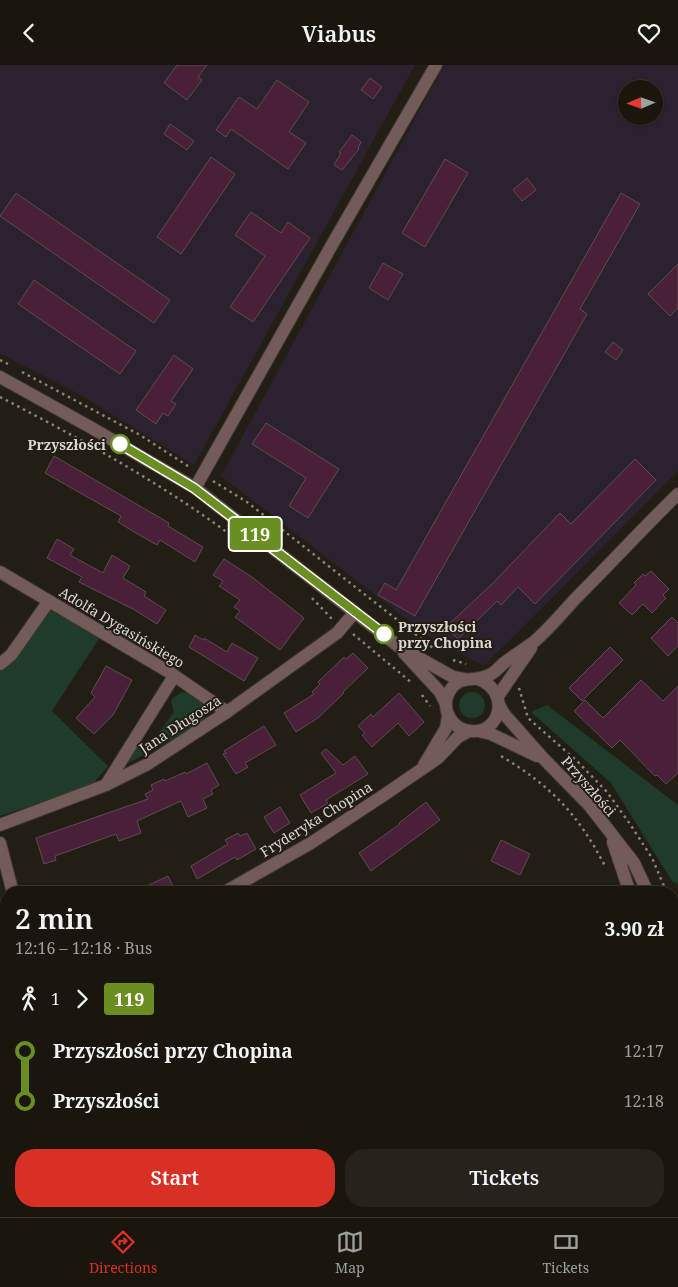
<!DOCTYPE html>
<html lang="en">
<head>
<meta charset="utf-8">
<style>
  :root { --surface:#1a160e; --page:#27231c; --text:#f1f3f6; --muted:#9f9f9e; --line:#38352e; --accent:#d93025 }
  body { margin:0; font-family:"Noto Serif",serif; background:var(--page); color:var(--text); height:100vh; display:flex; flex-direction:column; font-size:19px; white-space:nowrap }
  * { box-sizing:border-box; margin:0 }
  p { font-size:16px; color:var(--muted) }
  .icon { flex:none; width:28px; height:28px; fill:none; stroke:currentColor; stroke-width:2; stroke-linecap:round; stroke-linejoin:round }
  .map { position:relative; flex:1; overflow:hidden }
  .details { position:absolute; left:0px; top:821px; width:679px; height:331px; display:flex; flex-direction:column; background:var(--surface); border-radius:20px 20px 0 0; box-shadow:0 1px 4px #0004,0 0 0 1px var(--line) }
  .details>* { flex:none }
  .badge { padding:0 10px; border-radius:4px; font-size:18px; line-height:32px }
  .needle { width:32px; rotate:268deg }
  .buttons { position:absolute; left:618px; top:15px; display:grid; gap:10px }
  .buttons a { display:grid; place-items:center; width:45px; height:45px; border-radius:50%; background:var(--surface); box-shadow:0 1px 4px #0004,0 0 0 1px var(--line); font-size:25px }
  .map>.badge { position:absolute; translate:-50% -50%; box-shadow:0 0 0 2px #fff }
  .legs { display:flex; align-items:center; gap:8px; height:55px; padding:0 15px; font-size:16px }
  .legs p { margin-inline-start:auto }
  .overview { display:flex; align-items:center; justify-content:space-between; height:85px; padding:0 15px }
  h1 { font-size:28px; font-weight:600; line-height:38px }
  .primary-button { display:flex; gap:10px; margin-top:auto; padding:10px 15px }
  .primary-button a { flex:1; height:58px; border-radius:20px; background:var(--accent); color:#fff; font-size:20px; font-weight:600; line-height:58px; text-align:center }
  .primary-button a+a { background:var(--page); color:var(--text) }
  ul { padding:0 15px; list-style:none }
  li { display:flex; align-items:center; gap:18px; height:50px; font-size:19px }
  li i { display:grid; place-items:center; width:8px; height:100%; margin:0 6px; background:currentColor }
  li i::after { content:''; width:12px; height:12px; margin:-6px; border:4px solid; border-radius:50%; background:var(--surface) }
  li p { margin-inline-start:auto }
  li:first-child i { background:linear-gradient(#0000 50%,currentColor 0) }
  li:last-child i { background:linear-gradient(currentColor 50%,#0000 0) }
  header { display:flex; justify-content:space-between; align-items:center; height:65px; padding:0 15px; background:var(--surface); font-size:22px; font-weight:600 }
  .dock { display:flex; justify-content:space-around; align-items:center; height:70px; border-top:1px solid var(--line); background:var(--surface); font-size:14px; color:var(--muted) }
  .dock a { display:grid; justify-items:center; gap:2px }
  .dock .selected { color:var(--accent) }
  .map>svg:first-child { display:block }
</style>
</head>
<body>
<header><svg class="icon" aria-label="back" viewBox="0 0 24 24"><path d="M15 5l-7 7 7 7"/></svg>Viabus<svg class="icon" aria-label="heart" viewBox="0 0 24 24"><path d="M12 20l-8-8c-3-5 5-10 8-4 3-6 11-1 8 4z"/></svg></header>
<div class="map">
<svg width="678" height="1152" viewBox="0 0 678 1152">
  <rect width="100%" height="100%" fill="#231e13"/>
  <g fill="#2c212f" fill-rule="evenodd">
    <path d="M0 0H415L194 400 79 329 0 289Z"/>
    <path d="M444 0H678V406L484 601 431 573 221 411ZM626 24H654V51H626Z"/>
  </g>
  <g fill="#1e3b2c">
    <path d="M42 541 100 572 52 646 108 701 91 721 0 751V600L19 573 35 543Z"/>
    <path d="M182 627 194 628 204 636 206 647 203 658 123 701 136 678 153 676 174 647 171 636 173 633Z"/>
    <circle cx="472" cy="640" r="13"/>
    <path d="M547 640 678 740V819L672 816 611 718 531 647Z"/>
    <path d="M673 865 678 868V917L673 921Z"/>
    <path d="M678 965V1152H497L500 1146H672V968Z"/>
  </g>
  <g fill="#4a2039" stroke="#5a4c53">
    <path d="M177 0H207L198 12 202 15 187 35 164 18Z"/>
    <path d="M370 13 382 22 373 34 361 25Z"/>
    <path d="M277 15 309 37 289 67 306 78 288 104 231 64 226 72 216 65 239 32 257 44Z"/>
    <path d="M170 59 194 76 187 85 164 69Z"/>
    <path d="M352 70 361 77 358 83 359 84 342 105 334 100 341 88 339 87Z"/>
    <path d="M211 92 235 109 181 189 157 172Z"/>
    <path d="M445 94 468 108 425 182 402 168Z"/>
    <path d="M527 113 536 125 522 136 513 125Z"/>
    <path d="M16 128 170 235 154 258 0 151Z"/>
    <path d="M621 128 640 139 580 244 587 249 415 551 378 530 385 518 396 525Z"/>
    <path d="M251 147 281 168 288 157 310 173 253 257 230 242 265 191 235 170Z"/>
    <path d="M383 198 403 209 388 235 369 223Z"/>
    <path d="M678 199V243L670 251 648 229Z"/>
    <path d="M34 215 136 286 120 309 18 239Z"/>
    <path d="M613 277 623 285 616 295 605 287Z"/>
    <path d="M174 290 193 304 171 336 176 339 168 351 163 348 156 359 136 345Z"/>
    <path d="M266 358 339 404 308 453 289 441 306 413 252 379Z"/>
    <path d="M54 391 169 458 168 461 203 482 195 497 160 475 157 480 134 467 118 457 121 451 45 408Z"/>
    <path d="M635 394 656 415 535 539 518 522 501 540 497 536 458 574 446 562 493 518 560 448 571 459Z"/>
    <path d="M57 474 74 484 70 490 103 508 112 490 130 501 123 513 146 527 144 531 166 545 157 559 133 544 79 517 82 512 47 493Z"/>
    <path d="M224 494 252 512 304 553 280 585 235 552 240 546 234 542 240 535 219 521 223 516 213 510Z"/>
    <path d="M651 506 669 524 663 530 666 533 652 548 643 539 632 550 619 538 636 520 634 518 643 509 645 511Z"/>
    <path d="M672 552 678 558V581L668 591 651 573Z"/>
    <path d="M195 570 203 575 204 573 227 587 232 578 258 593 244 616 189 582Z"/>
    <path d="M610 582 623 595 582 636 569 623Z"/>
    <path d="M353 588 368 603 343 627 344 628 318 653 296 667 284 648 314 629 312 627 320 619 318 617 344 592 346 594Z"/>
    <path d="M106 601 132 615 113 650 94 669 76 653 95 632 91 628Z"/>
    <path d="M641 615 663 636 678 621V708L666 719 657 710 655 711 620 675 612 683 574 646 585 635 603 653Z"/>
    <path d="M399 628 424 657 409 671 398 658 372 682 362 670 365 668 358 661 371 649 373 652Z"/>
    <path d="M264 661 276 680 245 698 248 702 236 709 223 689 226 688 224 686Z"/>
    <path d="M326 684 343 700 355 691 368 709 326 735 328 738 311 748 300 730 336 708 321 688Z"/>
    <path d="M207 698 219 720 211 725 213 729 203 734 207 743 188 752 181 736 137 756 141 768 119 776 116 769 55 791 56 795 44 799 36 773 148 734 145 729 153 725 151 720 164 714 165 716 185 707 186 709Z"/>
    <path d="M426 737 440 755 371 806 359 788 400 759 399 758Z"/>
    <path d="M280 742 290 758 274 768 264 752Z"/>
    <path d="M238 768 240 771 247 768 256 784 237 795 235 792 197 814 191 801 228 779 225 775Z"/>
    <path d="M501 775 530 789 520 810 491 796Z"/>
    <path d="M168 811 176 828H132Z"/>
  </g>
  <g fill="none" stroke-linecap="round" stroke-linejoin="round">
    <g stroke="#3d382e" stroke-width="14">
      <g id="minor">
        <path d="M0 312 90 362 195 423 398 581 453 612 464 614"/>
        <path d="M195 423 333 178 436 0"/>
        <path d="M0 507 169 607 227 647"/>
        <path d="M404 588 440 627 446 639"/>
        <path d="M0 599 11 590 49 536"/>
        <path d="M478 614C511 626 501 669 471 666 452 665 440 644 449 627 460 608 474 618 489 610 495 608 499 602 504 598 514 590 525 584 535 576 550 563 563 547 577 532 611 498 644 462 678 429"/>
        <path d="M498 631 531 583"/>
        <path d="M499 640 504 649 543 693 589 740 634 798 648 828"/>
        <path d="M478 666 491 669 537 691"/>
        <path d="M424 700 446 663 448 651"/>
        <path d="M106 720 174 611"/>
        <path d="M0 760 106 720 146 700 227 647 337 568 355 547"/>
        <path d="M613 777 630 828"/>
        <path d="M0 778 13 828"/>
        <path d="M223 828 311 778 384 730 438 693 458 672 469 666"/>
        <path d="M672 855 678 857"/>
        <path d="M0 910 6 908"/>
        <path d="M672 930 678 928"/>
        <path d="M0 1078 6 1085"/>
        <path d="M56 1146 60 1152"/>
        <path d="M181 1152 184 1146"/>
        <path d="M466 1152 469 1146"/>
      </g>
    </g>
    <g stroke="#88847b" stroke-width="2.5" stroke-dasharray="2.5 4" stroke-linecap="butt">
      <path d="M0 295 8 299"/>
      <path d="M22 307 140 370 191 403"/>
      <path d="M0 332C81 374 163 419 236 474"/>
      <path d="M213 416 247 437 433 583"/>
      <path d="M312 533 332 554"/>
      <path d="M353 569 412 618"/>
      <path d="M453 595 466 599"/>
      <path d="M519 623 528 653 577 696 607 727 630 759 652 793 664 821 659 822"/>
      <path d="M422 630 430 641"/>
      <path d="M501 691C551 721 578 749 605 801"/>
      <path d="M672 950 678 949"/>
    </g>
    <use href="#minor" stroke="#735b58" stroke-width="12"/>
  </g>
  <g fill="none" stroke-linecap="round" stroke-linejoin="round">
    <g stroke="#fff" stroke-width="11">
      <path id="line-1" d="M120 379 194 423 384 569"/>
    </g>
    <use href="#line-1" stroke="#6b8e23" stroke-width="8"/>
  </g>
  <g fill="#fff" stroke="#6b8e23" stroke-width="2.5">
    <circle cx="120" cy="379" r="9"/>
    <circle cx="384" cy="569" r="9"/>
  </g>
  <g text-anchor="middle" dominant-baseline="central" stroke-width="4" stroke-linejoin="round" paint-order="stroke">
    <g font-size="14" font-weight="bold" fill="#dbd8d1" stroke="#231e13" text-anchor="end">
      <text x="106" y="379">Przyszłości</text>
      <text x="398" y="561" text-anchor="start">Przyszłości<tspan x="398" dy="16">przy Chopina</tspan></text>
    </g>
    <g font-size="14" fill="#dbd8d1" stroke="#231e13">
      <text transform="translate(122 562) rotate(31)">Adolfa Dygasińskiego</text>
      <text transform="translate(180 659) rotate(-33)">Jana Długosza</text>
      <text transform="translate(589 721) rotate(49)">Przyszłości</text>
      <text transform="translate(316 754) rotate(-32)">Fryderyka Chopina</text>
    </g>
  </g>
</svg>
<div class="buttons">
<a><svg class="needle" viewBox="-14 -14 28 28"><path d="M0-13l5 13h-10z" fill="#e53935"/><path d="M0 13l5-13h-10z" fill="#9f9f9e"/></svg></a>
</div>
<b class="badge" style="left:255px;top:469px;background:#6b8e23;color:#fff">119</b>
<section class="details">
<div class="overview"><div><h1>2 min</h1><p>12:16 – 12:18 · Bus</p></div><b>3.90 zł</b></div>
<div class="legs"><svg class="icon" aria-label="walk" viewBox="0 0 24 24"><circle cx="13" cy="4" r="2"/><path d="M13 8l-2 6 4 7M11 14l-3 7M7 12l3-4h3l4 4"/></svg>1<svg class="icon" aria-label="forward" viewBox="0 0 24 24"><path d="M9 5l7 7-7 7"/></svg><b class="badge" style="background:#6b8e23;color:#fff">119</b></div>
<ul>
<li><i style="color:#6b8e23"></i><b>Przyszłości przy Chopina</b><p>12:17</p></li>
<li><i style="color:#6b8e23"></i><b>Przyszłości</b><p>12:18</p></li>
</ul>
<div class="primary-button"><a>Start</a><a>Tickets</a></div>
</section>
</div>
<nav class="dock">
<a class="selected"><svg class="icon" aria-label="directions" viewBox="0 0 24 24"><path d="M12 3l9 9-9 9-9-9zM9 14v-3h6M13 9l2 2-2 2"/></svg>Directions</a>
<a><svg class="icon" aria-label="map" viewBox="0 0 24 24"><path d="M3 6l6-2 6 2 6-2v14l-6 2-6-2-6 2zM9 4v14M15 6v14"/></svg>Map</a>
<a><svg class="icon" aria-label="tickets" viewBox="0 0 24 24"><path d="M3 7h18v10H3zM15 7v10"/></svg>Tickets</a>
</nav>
</body>
</html>
